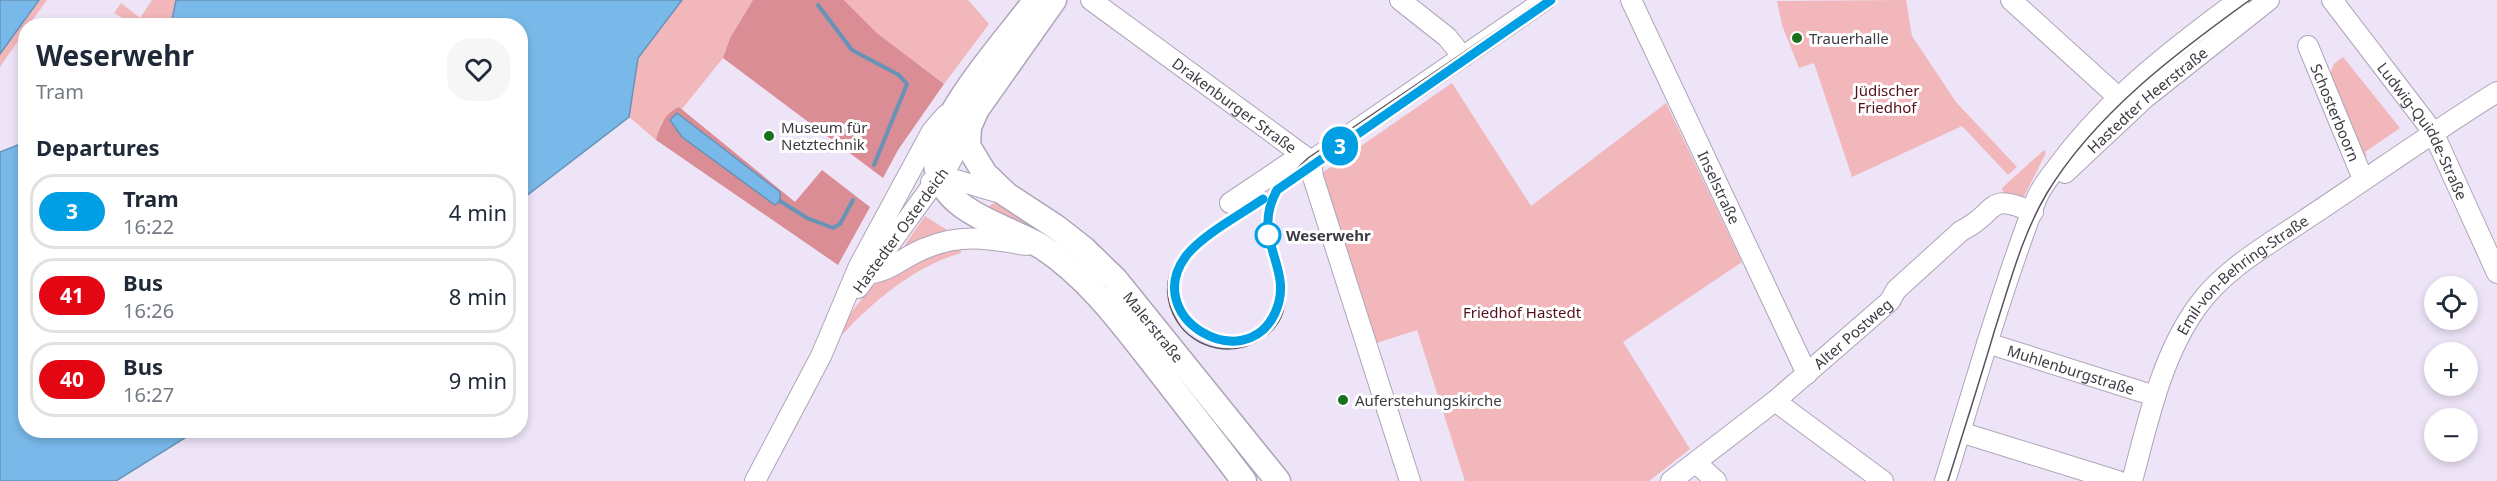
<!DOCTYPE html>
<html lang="en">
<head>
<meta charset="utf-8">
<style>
  :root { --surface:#fff; --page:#f6f6f7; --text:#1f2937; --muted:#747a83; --line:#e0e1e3 }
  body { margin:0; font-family:"Noto Sans",sans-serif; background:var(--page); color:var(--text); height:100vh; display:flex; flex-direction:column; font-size:22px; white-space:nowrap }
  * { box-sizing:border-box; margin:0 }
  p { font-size:20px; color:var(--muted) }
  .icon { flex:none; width:33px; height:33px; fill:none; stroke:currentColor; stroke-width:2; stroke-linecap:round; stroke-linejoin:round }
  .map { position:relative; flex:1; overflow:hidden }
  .details { position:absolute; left:18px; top:18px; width:510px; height:420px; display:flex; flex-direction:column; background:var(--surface); border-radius:24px; box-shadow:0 3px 9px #0003 }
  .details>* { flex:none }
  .badge { padding:0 12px; border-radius:20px; font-size:21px; line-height:39px }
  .buttons { position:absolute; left:2424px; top:276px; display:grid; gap:12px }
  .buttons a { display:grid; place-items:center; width:54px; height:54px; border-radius:50%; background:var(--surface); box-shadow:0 3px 9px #0003; font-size:30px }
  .map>.badge { position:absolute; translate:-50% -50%; box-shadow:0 0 0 3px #fff }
  h2 { padding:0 18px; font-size:22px; line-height:54px }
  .round { display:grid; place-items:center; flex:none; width:63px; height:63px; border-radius:24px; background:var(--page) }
  .summary { display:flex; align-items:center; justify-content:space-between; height:102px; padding:0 18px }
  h1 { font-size:28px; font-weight:700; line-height:45px }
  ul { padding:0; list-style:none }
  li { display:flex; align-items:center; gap:18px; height:75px; margin:0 12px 9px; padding:0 6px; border:3px solid var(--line); border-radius:24px }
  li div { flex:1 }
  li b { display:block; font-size:22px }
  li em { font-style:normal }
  li .badge { min-width:66px; font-weight:700; text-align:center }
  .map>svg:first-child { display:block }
</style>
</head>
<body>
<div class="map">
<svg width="2497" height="481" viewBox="0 0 2497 481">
  <rect width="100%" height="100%" fill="#eee4f8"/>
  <g fill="#f1b7bb">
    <path d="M39 0H47L29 25 26 26 25 31 0 67V54Z"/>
    <path d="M152 0H176L172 20C148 29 137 28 114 13L121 3 140 18Z"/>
    <path d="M682 0H753L730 38 723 58 682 109 679 107 661 123 656 140 629 117 638 58Z"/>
    <path d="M844 0H968L989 24 944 84 877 33Z"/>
    <path d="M1906 0 1912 36 1956 102 2017 167 2008 175 1962 126 1852 177 1814 63 1799 68 1782 25 1777 1Z"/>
    <path d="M2343 57 2400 128 2365 152 2367 156 2358 162 2327 81 2334 64Z"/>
    <path d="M1452 83 1531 206 1666 103 1742 262 1623 342 1690 449 1649 481H1465L1417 330 1377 343 1322 173Z"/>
    <path d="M2044 150 2046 153 2022 200 2004 195 2002 188Z"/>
    <path d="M996 202 1002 204 1061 247 985 208Z"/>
    <path d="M925 216 955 235 900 252Z"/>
    <path d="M960 245 961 253C917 265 873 301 843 334L838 331C855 308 872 281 898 267 916 256 940 252 960 245Z"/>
  </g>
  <g fill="#db8d95">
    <path d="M753 0H844L877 33 944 84 898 150 883 178 723 58 730 38Z"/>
    <path d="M679 107 795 202 822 170 870 207 838 265 656 140C660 126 664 114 679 107Z"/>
  </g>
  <g fill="#79b9e9" stroke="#6793b7" stroke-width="1.5">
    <path d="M0 0H39L0 54Z"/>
    <path d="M176 0H682L638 58 629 117 521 200 520 26 162 25 172 20Z"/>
    <path d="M677 113 780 192V201L775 205 682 137 670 120Z"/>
    <path d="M25 142 26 430 196 431 116 481H0V152Z"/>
  </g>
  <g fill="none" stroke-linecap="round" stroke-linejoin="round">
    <g stroke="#6793b7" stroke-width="4">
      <path d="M818 5 852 50 899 75 907 84 874 165"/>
      <path d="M780 201 807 218 833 228 840 224 853 200"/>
    </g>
    <g stroke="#aea4b8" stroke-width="22">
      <g id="minor">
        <path id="s1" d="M1091 0 1311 161 1313 177 1410 481"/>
        <path d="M1400 0 1447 37 1463 57"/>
        <path id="s2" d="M1631 0 1807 374"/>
        <path d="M2011 0 2119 98"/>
        <path id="s3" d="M2332 0 2433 132 2497 273"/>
        <path id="s4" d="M2308 46 2363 179"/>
        <path id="s5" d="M2065 173 2145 98 2269 0"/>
        <path d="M931 182 956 180 1007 195"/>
        <path d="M1230 203 1294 160 1311 161 1545 0"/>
        <path d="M872 273C890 271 908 254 926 248 962 233 989 239 1026 245"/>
        <path d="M858 288 931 187 941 179 969 127"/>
        <path id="s6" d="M1987 343 2155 396"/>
        <path d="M1775 401 1883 481"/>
        <path d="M1960 432 2118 481"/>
        <path d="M1696 463 1716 481"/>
        <path d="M755 481 821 356 859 266 932 131 946 115"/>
        <path id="s7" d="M1671 481 1775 401 1890 301 1896 290 1961 231C2000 212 1984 191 2033 212"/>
        <path d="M1945 481C1974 387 2001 292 2036 200 2041 186 2053 173 2061 162 2109 98 2175 47 2239 0"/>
        <path id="s8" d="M2132 481C2148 422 2161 357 2197 307 2223 270 2266 246 2303 221 2368 178 2431 133 2497 92"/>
      </g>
    </g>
    <g stroke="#aea4b8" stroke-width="27">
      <g id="major">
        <path d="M1039 0 1032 5C1006 40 933 120 936 163 939 212 1008 226 1042 247 1085 275 1118 318 1149 358 1181 399 1213 440 1244 481"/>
        <path id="s9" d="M1054 0 977 109 969 127 968 146 985 174 1007 195 1056 227 1084 249 1115 279 1278 481"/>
      </g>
    </g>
    <use href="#minor" stroke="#fff" stroke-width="20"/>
    <use href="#major" stroke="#fff" stroke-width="24"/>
    <g stroke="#58535d" stroke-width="1.5">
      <path d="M1541 0 1308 158C1292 174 1273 188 1267 211 1257 254 1313 301 1264 337 1250 347 1234 351 1217 348 1201 345 1185 335 1177 321 1166 303 1163 279 1177 262 1194 240 1250 208 1276 190 1368 127 1459 64 1551 0"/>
      <path d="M1948 481C1964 430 1980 380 1995 329 2010 283 2022 235 2047 193 2095 114 2176 53 2250 0"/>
    </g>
  </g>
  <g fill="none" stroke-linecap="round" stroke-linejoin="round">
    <g stroke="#fff" stroke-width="14">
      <path id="line" d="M1263 199C1240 215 1202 235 1186 256 1140 318 1245 378 1275 313 1296 268 1249 241 1277 190L1551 0"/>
    </g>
    <use href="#line" stroke="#009fe3" stroke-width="9"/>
  </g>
  <g fill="#16701b" stroke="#fff" stroke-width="2">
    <circle cx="1797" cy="38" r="6"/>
    <circle cx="769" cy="136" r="6"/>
    <circle cx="1343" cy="400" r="6"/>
  </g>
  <circle fill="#fff" stroke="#009fe3" stroke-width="3" cx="1268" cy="235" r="12"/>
  <g text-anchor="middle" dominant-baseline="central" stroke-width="6" stroke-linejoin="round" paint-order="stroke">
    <g font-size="15" fill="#3e3a42" stroke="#fff" text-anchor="start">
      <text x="1809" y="38">Trauerhalle</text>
      <text x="781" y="127">Museum für<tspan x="781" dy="17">Netztechnik</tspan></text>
      <text x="1355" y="400">Auferstehungskirche</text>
    </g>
    <g font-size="15" fill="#540e1d" stroke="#fff">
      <text x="1887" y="90">Jüdischer<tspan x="1887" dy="17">Friedhof</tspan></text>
      <text x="1522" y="312">Friedhof Hastedt</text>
    </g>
    <g font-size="15" fill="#3e3a42" stroke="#fff">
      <text stroke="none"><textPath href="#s5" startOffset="110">Hastedter Heerstraße</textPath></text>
      <text stroke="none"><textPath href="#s1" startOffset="178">Drakenburger Straße</textPath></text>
      <text stroke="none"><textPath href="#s4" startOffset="72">Schosterboorn</textPath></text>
      <text stroke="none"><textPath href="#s3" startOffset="160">Ludwig-Quidde-Straße</textPath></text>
      <text stroke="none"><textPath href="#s2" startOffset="207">Inselstraße</textPath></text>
      <text transform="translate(900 230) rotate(-54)">Hastedter Osterdeich</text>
      <text stroke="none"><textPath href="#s8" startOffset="242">Emil-von-Behring-Straße</textPath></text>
      <text stroke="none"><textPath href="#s9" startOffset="434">Malerstraße</textPath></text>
      <text stroke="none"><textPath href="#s7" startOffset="234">Alter Postweg</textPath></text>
      <text stroke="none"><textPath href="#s6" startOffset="88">Muhlenburgstraße</textPath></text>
    </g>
    <g font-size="15" font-weight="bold" fill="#3e3a42" stroke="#fff" text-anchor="start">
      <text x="1286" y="235">Weserwehr</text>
    </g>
  </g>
</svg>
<div class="buttons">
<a><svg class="icon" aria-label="locate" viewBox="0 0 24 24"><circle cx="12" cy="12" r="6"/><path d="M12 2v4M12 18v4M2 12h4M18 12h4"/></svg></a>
<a>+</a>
<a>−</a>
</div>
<b class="badge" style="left:1340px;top:146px;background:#009fe3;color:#fff">3</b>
<section class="details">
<div class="summary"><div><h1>Weserwehr</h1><p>Tram</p></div><a class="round"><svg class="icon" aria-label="heart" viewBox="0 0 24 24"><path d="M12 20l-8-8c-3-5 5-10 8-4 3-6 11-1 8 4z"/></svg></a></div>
<h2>Departures</h2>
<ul>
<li><span class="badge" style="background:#009fe3;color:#fff">3</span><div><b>Tram</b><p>16:22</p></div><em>4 min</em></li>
<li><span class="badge" style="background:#e30613;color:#fff">41</span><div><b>Bus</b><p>16:26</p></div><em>8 min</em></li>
<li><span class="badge" style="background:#e30613;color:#fff">40</span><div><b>Bus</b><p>16:27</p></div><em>9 min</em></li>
</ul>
</section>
</div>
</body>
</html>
